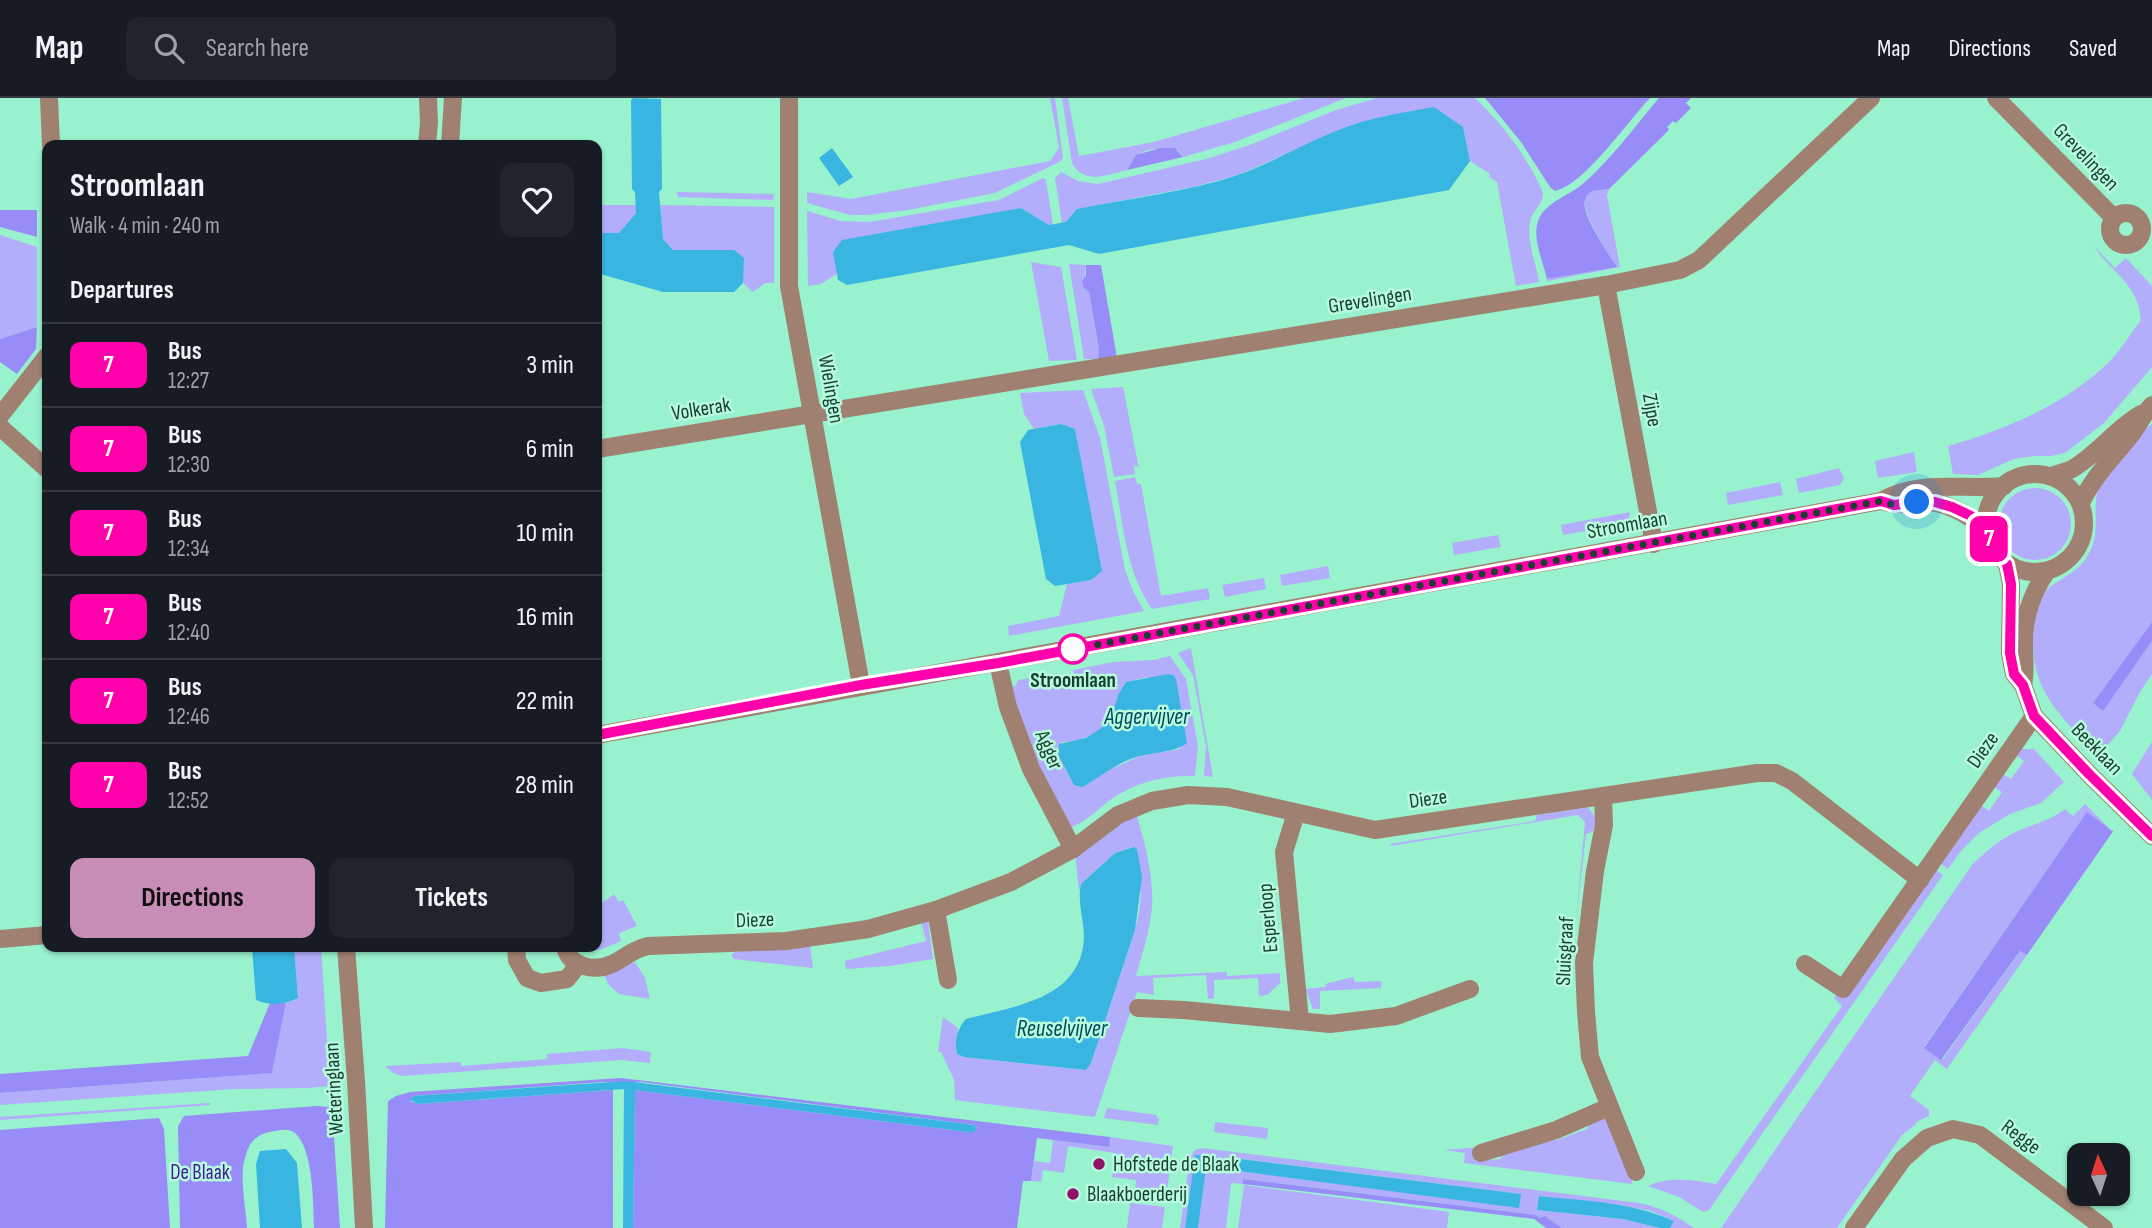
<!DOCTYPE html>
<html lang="en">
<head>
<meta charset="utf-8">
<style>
  :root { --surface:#171b24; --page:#20242c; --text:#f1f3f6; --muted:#9ea1a6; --line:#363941; --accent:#c78db7 }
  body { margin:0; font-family:"Sofia Sans Condensed",sans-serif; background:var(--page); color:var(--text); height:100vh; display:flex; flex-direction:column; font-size:26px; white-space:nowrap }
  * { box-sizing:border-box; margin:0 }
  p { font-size:23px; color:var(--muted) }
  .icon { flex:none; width:38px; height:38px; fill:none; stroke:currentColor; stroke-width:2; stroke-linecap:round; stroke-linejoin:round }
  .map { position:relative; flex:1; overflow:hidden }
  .side { position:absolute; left:42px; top:42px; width:560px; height:812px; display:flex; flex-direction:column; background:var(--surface); border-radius:14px; box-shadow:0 2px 5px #0004 }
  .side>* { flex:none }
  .badge { padding:0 14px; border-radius:10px; font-size:24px; line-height:46px }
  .needle { width:46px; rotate:357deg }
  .controls { position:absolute; left:2067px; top:1045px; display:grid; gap:14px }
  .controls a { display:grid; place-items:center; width:63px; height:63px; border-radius:14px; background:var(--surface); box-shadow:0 2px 5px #0004; font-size:35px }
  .you { position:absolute; width:35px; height:35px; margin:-18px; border:5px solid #fff; border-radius:50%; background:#1a73e8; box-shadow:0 0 0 10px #1a73e833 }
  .map>.badge { position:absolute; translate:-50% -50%; box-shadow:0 0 0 4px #fff }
  h2 { padding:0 28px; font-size:26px; line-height:63px }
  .round { display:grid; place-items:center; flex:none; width:74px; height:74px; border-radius:14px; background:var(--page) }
  .head { display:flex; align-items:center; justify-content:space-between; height:119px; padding:0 28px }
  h1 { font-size:33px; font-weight:700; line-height:52px }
  .cta { display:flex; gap:14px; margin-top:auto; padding:14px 28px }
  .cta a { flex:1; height:80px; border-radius:14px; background:var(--accent); color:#111; font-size:28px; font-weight:700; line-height:80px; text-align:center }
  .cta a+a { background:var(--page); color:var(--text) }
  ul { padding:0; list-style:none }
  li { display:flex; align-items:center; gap:21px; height:84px; padding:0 28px; border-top:2px solid var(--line) }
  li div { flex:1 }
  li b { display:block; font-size:26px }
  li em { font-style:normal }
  li .badge { min-width:77px; font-weight:700; text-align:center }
  header { display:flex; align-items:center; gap:42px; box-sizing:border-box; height:98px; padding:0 35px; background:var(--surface); border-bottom:2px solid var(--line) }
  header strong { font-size:33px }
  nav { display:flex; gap:38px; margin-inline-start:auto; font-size:24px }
  .search { width:490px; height:63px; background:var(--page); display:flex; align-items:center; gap:18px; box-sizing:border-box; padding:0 24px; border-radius:14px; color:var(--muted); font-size:26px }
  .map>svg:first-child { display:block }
</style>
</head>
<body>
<header>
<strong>Map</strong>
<div class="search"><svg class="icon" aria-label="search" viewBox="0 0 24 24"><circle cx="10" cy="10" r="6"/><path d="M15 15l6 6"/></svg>Search here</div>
<nav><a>Map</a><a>Directions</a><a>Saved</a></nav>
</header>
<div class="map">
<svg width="2152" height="1130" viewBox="0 0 2152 1130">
  <rect width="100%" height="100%" fill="#98f2cd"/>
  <g fill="#b2aefb" fill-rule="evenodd">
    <path d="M1050 0H1055L1063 60 1059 64 995 95 908 112 868 117H850L807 105V94L851 101 1050 63 1059 50Z"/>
    <path d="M1062 0H1068L1079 58 1154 44 1304 0H1346L1235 44 1183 59 1179 53C1155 49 1139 48 1127 72 1107 77 1084 87 1072 65Z"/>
    <path d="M1377 0H1475C1502 25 1529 61 1543 95 1543 105 1535 111 1531 120 1525 139 1536 165 1539 184L1516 188 1497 84 1489 79 1490 76 1470 63 1463 29 1354 26 1238 77 1193 89 1077 111 1066 124 1062 125 1055 80 1061 74 1078 83 1098 86 1206 61 1247 48 1336 12Z"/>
    <path d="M1043 80 1046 82 1053 127H1049L1021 110 835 161 838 175 821 186 808 188 807 113 841 123 869 124 999 102Z"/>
    <path d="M1609 91 1607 97 1620 169 1547 183V181L1616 169C1609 157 1581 114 1585 101 1586 97 1589 96 1592 93Z"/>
    <path d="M677 94 774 96 773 102 678 99Z"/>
    <path d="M597 107H636V115L619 135H597Z"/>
    <path d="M660 107 774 109V185H765L753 194 743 185V164L734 152H673L663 141Z"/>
    <path d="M0 137 37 149V229L0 241Z"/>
    <path d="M2094 148 2115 170 2126 160 2152 188V269L2104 325 2065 355 2051 358H2034L2014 361 1978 377 1953 376 1948 348C2007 331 2067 306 2111 262 2122 250 2131 235 2141 222 2138 185 2111 175 2094 148Z"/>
    <path d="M1031 164 1061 169 1077 262 1049 263Z"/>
    <path d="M1069 166 1086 167 1084 190 1089 194 1099 251 1098 261H1084Z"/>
    <path d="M1123 289 1139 371 1138 368H1134L1135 376 1114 379 1104 328 1091 291Z"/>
    <path d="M1083 292 1100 340 1125 472 1133 493 1144 513 1009 538 1008 528 1059 518 1067 486 1091 482 1075 331 1060 326 1034 331 1024 316 1020 295Z"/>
    <path d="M2152 326V524L2093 605 2103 612 2152 543V576L2140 594 2120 633 2105 650 2096 653C2085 648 2077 636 2069 627 2045 600 2033 579 2033 542 2032 528 2034 512 2041 500 2051 480 2078 480 2090 453 2100 434 2093 415 2097 396 2102 375 2131 349 2144 332Z"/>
    <path d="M1914 354 1917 374 1878 380 1875 363Z"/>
    <path d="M1839 370 1844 380 1840 387 1799 395 1796 381Z"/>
    <path d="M1135 379 1137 386H1141L1161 498 1208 490 1210 501 1152 511C1126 474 1123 426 1115 383Z"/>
    <path d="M1780 384 1783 397 1728 407 1726 395Z"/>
    <circle cx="2035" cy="426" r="36"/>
    <path d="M1630 414 1628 426 1563 437 1561 427Z"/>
    <path d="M1498 437 1501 449 1454 457 1452 445Z"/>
    <path d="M1328 468 1330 480 1282 488 1280 477Z"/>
    <path d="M1264 480 1266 491 1225 499 1222 487Z"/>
    <path d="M1191 550 1213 679 1204 678 1206 648 1193 577 1178 555Z"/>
    <path d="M1170 558 1186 581 1198 648 1195 678C1164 677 1135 684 1110 702 1097 712 1084 726 1068 730L1042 678 1010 590 1015 588 1018 582 1057 575 1059 579 1074 576 1073 572 1114 564 1154 562ZM1147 579 1180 651 1142 657 1107 673 1086 687H1074L1058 656 1057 653 1062 644C1085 644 1106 632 1115 610 1119 600 1119 593 1126 584Z"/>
    <path d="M2152 644V702L2132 676Z"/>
    <path d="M2020 651H2034L2064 684 2041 705 2010 716 1979 735 1961 753 1948 771 1940 765 1981 707 1989 713 2002 694 1994 689 2003 676 2011 681 2024 663 2016 657Z"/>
    <path d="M2085 706 2112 733 2087 715 1924 949 1942 962 2021 852 2027 857 1947 971 1935 962 1910 998 1929 1012V1018L1916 1024V1026L1902 1037 1837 1130H1721L1972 767C1986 753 2000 741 2018 733 2034 726 2051 722 2065 711L2073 718Z"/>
    <path d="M1588 709 1595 719V729L1592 734 1586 736 1576 821 1585 724 1578 717 1391 748 1390 746 1535 723 1537 717Z"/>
    <path d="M1136 714C1146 750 1157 787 1150 824 1147 842 1141 860 1136 878L1227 874V878L1280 875V885L1267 897 1259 898 1258 880 1214 882V900L1208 901 1206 877 1153 880 1154 897 1137 894 1095 1019 955 1002 954 982 941 954H938L943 919 958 930 956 950 957 956 964 959 1086 972 1091 965 1135 832 1139 814 1141 797 1133 749 1115 755 1081 786 1079 793 1075 755Z"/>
    <path d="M1935 771 1943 777 1709 1112 1703 1114 1679 1099 1648 1088C1669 1078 1694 1082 1716 1086L1842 908 1834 900Z"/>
    <path d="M614 796 619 804 623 802 637 828 619 835 621 843C608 848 593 858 581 849H597V809Z"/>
    <path d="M928 822 933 861 890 868 846 871 845 863 926 843 921 824Z"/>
    <path d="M810 848 813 870 734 861 731 857 735 854Z"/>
    <path d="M294 849H321L330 988 307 990 234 991 0 1007V995L272 975 286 905 298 900Z"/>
    <path d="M635 864 645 880 650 901 619 896 609 887 603 875Z"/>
    <path d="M1353 879 1355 884 1381 883V890L1320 893V911H1313L1305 891 1326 889 1325 886Z"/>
    <path d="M623 950 651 954 650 965 621 962 403 978 393 975 385 968 461 964V968L547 961V956Z"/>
    <path d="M210 1005V1007L0 1022V1019Z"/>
    <path d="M1107 1010 1157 1017V1020H1159L1158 1027 1104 1020Z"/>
    <path d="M1602 1019 1606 1021 1633 1075 1632 1086 1464 1065 1465 1055 1444 1052 1483 1049 1490 1056V1062L1501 1061V1055L1545 1040 1557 1042 1587 1031 1593 1021Z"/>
    <path d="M1215 1024 1268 1030 1267 1041 1214 1034Z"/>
    <path d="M1110 1039 1173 1048 1166 1100 1135 1096 1136 1082 1112 1079 1115 1055 1068 1048 1064 1075 1043 1072 1041 1084 1031 1083 1034 1063 1050 1065 1053 1042 1108 1049Z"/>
    <path d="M1202 1050 1639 1105C1660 1109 1677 1118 1694 1130H1670L1674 1123 1651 1113 1625 1108 1539 1098 1537 1112 1623 1121 1660 1130H1562L1545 1118 1540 1120 1536 1117 1244 1081 1243 1086 1231 1085 1226 1130H1198L1206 1069 1196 1057 1185 1130H1180L1190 1060 1195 1052ZM1234 1060 1520 1096 1519 1109 1232 1072Z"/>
    <path d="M1244 1087 1449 1114 1447 1130H1238Z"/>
    <path d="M1130 1105 1165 1109 1162 1130H1127Z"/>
  </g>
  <g fill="#988df8">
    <path d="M1485 0H1650C1629 22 1583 88 1555 93L1550 89 1521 44Z"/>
    <path d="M1659 0H1691L1686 5 1691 10 1676 25 1673 23 1667 29 1669 32 1609 91 1592 93C1589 96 1586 97 1585 102 1580 115 1609 157 1617 169L1547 181C1543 164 1532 140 1538 123 1545 105 1565 99 1579 89 1608 66 1635 28 1659 0Z"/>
    <path d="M1160 50H1175L1183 59 1127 72 1136 57Z"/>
    <path d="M0 112H37V139L0 129Z"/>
    <path d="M1086 167H1101L1117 260 1098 261 1099 251 1089 194 1084 190 1082 183 1086 178Z"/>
    <path d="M37 229 36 251 17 276 0 264V241Z"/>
    <path d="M2152 524V543L2103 613 2093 605Z"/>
    <path d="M2087 714 2112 733 2114 732 2027 857 2020 853 1941 962 1924 950Z"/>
    <path d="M270 905H286L272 975 0 995V976L248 958Z"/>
    <path d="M621 980 1110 1039 1109 1049 1037 1040 1031 1083H1023L1017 1130H633L635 992 968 1034H974L977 1030 974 1027 641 984H603L414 998 410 1003 418 1006 613 992V1130H385L388 1003 396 998 410 994Z"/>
    <path d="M316 1008 332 1009 340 1130H314C313 1107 314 1052 295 1035 288 1029 277 1033 269 1034 254 1038 249 1045 245 1060 239 1079 246 1109 247 1130H180L178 1028 184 1018Z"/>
    <path d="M159 1020 164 1031 170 1130H0V1032Z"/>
    <path d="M1243 1081 1536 1117 1540 1120 1545 1118 1562 1130H1546L1534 1121 1243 1086Z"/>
  </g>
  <g fill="#38b5e1">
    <path d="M633 0 661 1 662 91 659 94 663 141 673 152H734L744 160 743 185 734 194H663L597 175V135H619L636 115 635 94 632 91 631 2Z"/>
    <path d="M1434 9 1463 29 1470 63 1449 92 1099 156 1069 147 847 187 838 182 833 154 842 142 1021 110 1049 127 1066 124 1077 111C1131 100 1187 94 1238 77 1272 65 1303 46 1336 33 1367 20 1400 15 1434 9Z"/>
    <path d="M832 50 853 79 839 88 819 60Z"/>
    <path d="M1061 326 1075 331 1102 473 1091 482 1055 488 1046 481 1020 344 1028 332Z"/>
    <path d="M1168 576 1173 577 1176 581 1187 645C1175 655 1149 654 1133 660 1114 667 1100 679 1083 689L1074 687 1058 656 1059 646 1086 640 1100 631 1111 619 1119 595 1126 584Z"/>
    <path d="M1134 749 1137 751 1142 779 1135 832 1091 965 1086 972 964 959 957 956C954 943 957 931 966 921 1013 908 1081 902 1084 840 1084 822 1077 803 1081 786L1115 755Z"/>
    <path d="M252 849H294L298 900C283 907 271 908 256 902Z"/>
    <path d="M626 983 974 1027 977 1030 974 1034H968L635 992 633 1130H623L624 991 418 1006 410 1002 414 998Z"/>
    <path d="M286 1051 297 1065 302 1130H260L256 1066 260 1053Z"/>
    <path d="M1195 1057 1218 1059 1217 1070H1206L1198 1130H1185Z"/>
    <path d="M1233 1060 1521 1096 1519 1110 1231 1072Z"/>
    <path d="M1539 1098C1584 1103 1632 1104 1674 1123L1670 1130H1660L1623 1121 1537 1112Z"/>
  </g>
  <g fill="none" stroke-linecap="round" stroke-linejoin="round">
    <g stroke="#a08071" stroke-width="18">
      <path d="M49 0 51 47"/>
      <path d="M789 0V188L861 587"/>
      <path d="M1996 0 2114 120"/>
      <path d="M427 47 429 25 428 0"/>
      <path d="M450 47 453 0"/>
      <circle cx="2126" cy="131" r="16"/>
      <path d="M1606 187 1654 446"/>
      <path d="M0 318 47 258"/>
      <path d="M0 329 47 371"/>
      <path d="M597 351 1606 187 1680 172 1699 162 1871 0"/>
      <circle cx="2035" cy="425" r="49"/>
      <path d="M2051 378C2057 376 2065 374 2072 371 2098 356 2115 331 2141 316"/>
      <path d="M1881 403C1893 407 1901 406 1914 404 1943 401 1966 414 1986 433"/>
      <path d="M2081 405C2094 377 2115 358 2133 334 2140 325 2144 315 2152 307"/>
      <path d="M2007 466 2011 486 2010 555 2014 576 2023 587 2034 618 2089 676 2152 738"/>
      <path d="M998 565 1008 609 1031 671 1073 751"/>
      <path d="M2023 587C2026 573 2024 562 2024 548 2023 520 2032 495 2047 473"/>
      <path d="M597 637C1024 556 1453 483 1881 403 1917 381 1963 392 2004 388"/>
      <path d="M1603 698 1604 727 1595 773 1584 865 1586 914 1590 959 1636 1074"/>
      <path d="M1296 715 1284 754 1300 923"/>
      <path d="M936 812 948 882"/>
      <path d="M0 841 47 837"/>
      <path d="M346 849 356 983 364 1130"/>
      <path d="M516 849 517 862 527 880 541 885 567 881 578 867"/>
      <path d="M565 849C570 869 594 874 612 866 625 860 633 851 648 848L786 843 868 831 936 812 1011 784 1073 751 1118 717 1152 703 1188 697 1227 699 1375 732 1757 675H1776L1792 683 1920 782"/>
      <path d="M1805 866 1843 891 2034 618"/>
      <path d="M1138 910 1184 912 1330 926 1396 918 1470 891"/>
      <path d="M1481 1055 1556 1032 1609 1009"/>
      <path d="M1854 1130 1903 1061 1927 1040 1953 1031 1980 1037 2104 1130"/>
    </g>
  </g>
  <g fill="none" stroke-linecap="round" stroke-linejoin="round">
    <g stroke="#fff" stroke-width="16">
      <path id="line" d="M597 637 861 587 998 565 1881 403 1894 407 1917 404H1935L1952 409 1971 418 1986 433 1993 452 2007 466 2011 486 2010 555 2014 576 2023 587 2034 618 2089 676 2152 738"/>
    </g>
    <use href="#line" stroke="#f0a" stroke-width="10"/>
    <path stroke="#193e30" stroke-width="7" stroke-dasharray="0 12.6" d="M1073 551 1881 403 1894 407 1917 404"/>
  </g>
  <circle fill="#fff" stroke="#f0a" stroke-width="3.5" cx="1073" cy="551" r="14"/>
  <g fill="#941169" stroke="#b6fbdd" stroke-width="2.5">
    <circle cx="1099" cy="1066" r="7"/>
    <circle cx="1073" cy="1096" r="7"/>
  </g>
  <g text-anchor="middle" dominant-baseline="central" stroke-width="5" stroke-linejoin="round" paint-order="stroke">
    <g font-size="21" fill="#193e30" stroke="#b6fbdd">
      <text transform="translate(2086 59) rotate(46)">Grevelingen</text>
      <text transform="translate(1370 202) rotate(-9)">Grevelingen</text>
      <text transform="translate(831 291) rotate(80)">Wielingen</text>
      <text transform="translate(701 311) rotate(-9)">Volkerak</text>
      <text transform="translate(1652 312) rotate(80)">Zijpe</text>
      <text transform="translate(1627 427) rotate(-10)">Stroomlaan</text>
      <text transform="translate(2097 651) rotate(46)">Beeklaan</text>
      <text transform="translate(1049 652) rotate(67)">Agger</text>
      <text transform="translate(1983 652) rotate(-55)">Dieze</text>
      <text transform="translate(1428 701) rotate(-8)">Dieze</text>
      <text transform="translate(1268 820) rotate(-95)">Esperloop</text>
      <text transform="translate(755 822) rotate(-2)">Dieze</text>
      <text transform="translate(1565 853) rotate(-87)">Sluisgraaf</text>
      <text transform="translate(334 991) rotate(-93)">Weteringlaan</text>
      <text transform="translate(2021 1039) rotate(37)">Regge</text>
    </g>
    <g font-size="21" font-weight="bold" fill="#193e30" stroke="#b6fbdd">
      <text x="1073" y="582">Stroomlaan</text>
    </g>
    <g font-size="21" fill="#193e30" stroke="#b6fbdd" text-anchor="start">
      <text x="1113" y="1066">Hofstede de Blaak</text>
      <text x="1087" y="1096">Blaakboerderij</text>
    </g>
    <g font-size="21" fill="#3e1a97" stroke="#b6fbdd">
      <text x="200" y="1074">De Blaak</text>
    </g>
    <g font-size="23" font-style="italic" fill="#00495f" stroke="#b6fbdd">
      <text x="1147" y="619">Aggervijver</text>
      <text x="1062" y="931">Reuselvijver</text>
    </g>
  </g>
</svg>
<div class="controls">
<a><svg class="needle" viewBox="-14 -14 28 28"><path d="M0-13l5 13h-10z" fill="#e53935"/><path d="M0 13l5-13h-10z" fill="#9ea1a6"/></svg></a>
</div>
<div class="you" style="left:1917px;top:404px"></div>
<b class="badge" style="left:1989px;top:441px;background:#f0a;color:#fff">7</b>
<section class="side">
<div class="head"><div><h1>Stroomlaan</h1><p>Walk · 4 min · 240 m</p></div><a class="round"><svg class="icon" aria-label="heart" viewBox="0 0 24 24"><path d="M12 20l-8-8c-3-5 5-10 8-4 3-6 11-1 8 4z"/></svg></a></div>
<h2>Departures</h2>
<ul>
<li><span class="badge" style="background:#f0a;color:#fff">7</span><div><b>Bus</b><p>12:27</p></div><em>3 min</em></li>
<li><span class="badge" style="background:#f0a;color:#fff">7</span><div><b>Bus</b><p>12:30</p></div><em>6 min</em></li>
<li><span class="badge" style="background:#f0a;color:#fff">7</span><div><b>Bus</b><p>12:34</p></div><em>10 min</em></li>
<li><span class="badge" style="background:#f0a;color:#fff">7</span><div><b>Bus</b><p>12:40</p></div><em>16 min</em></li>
<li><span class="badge" style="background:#f0a;color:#fff">7</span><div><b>Bus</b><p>12:46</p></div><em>22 min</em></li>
<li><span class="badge" style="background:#f0a;color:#fff">7</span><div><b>Bus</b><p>12:52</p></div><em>28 min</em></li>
</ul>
<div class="cta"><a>Directions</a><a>Tickets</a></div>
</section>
</div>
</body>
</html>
